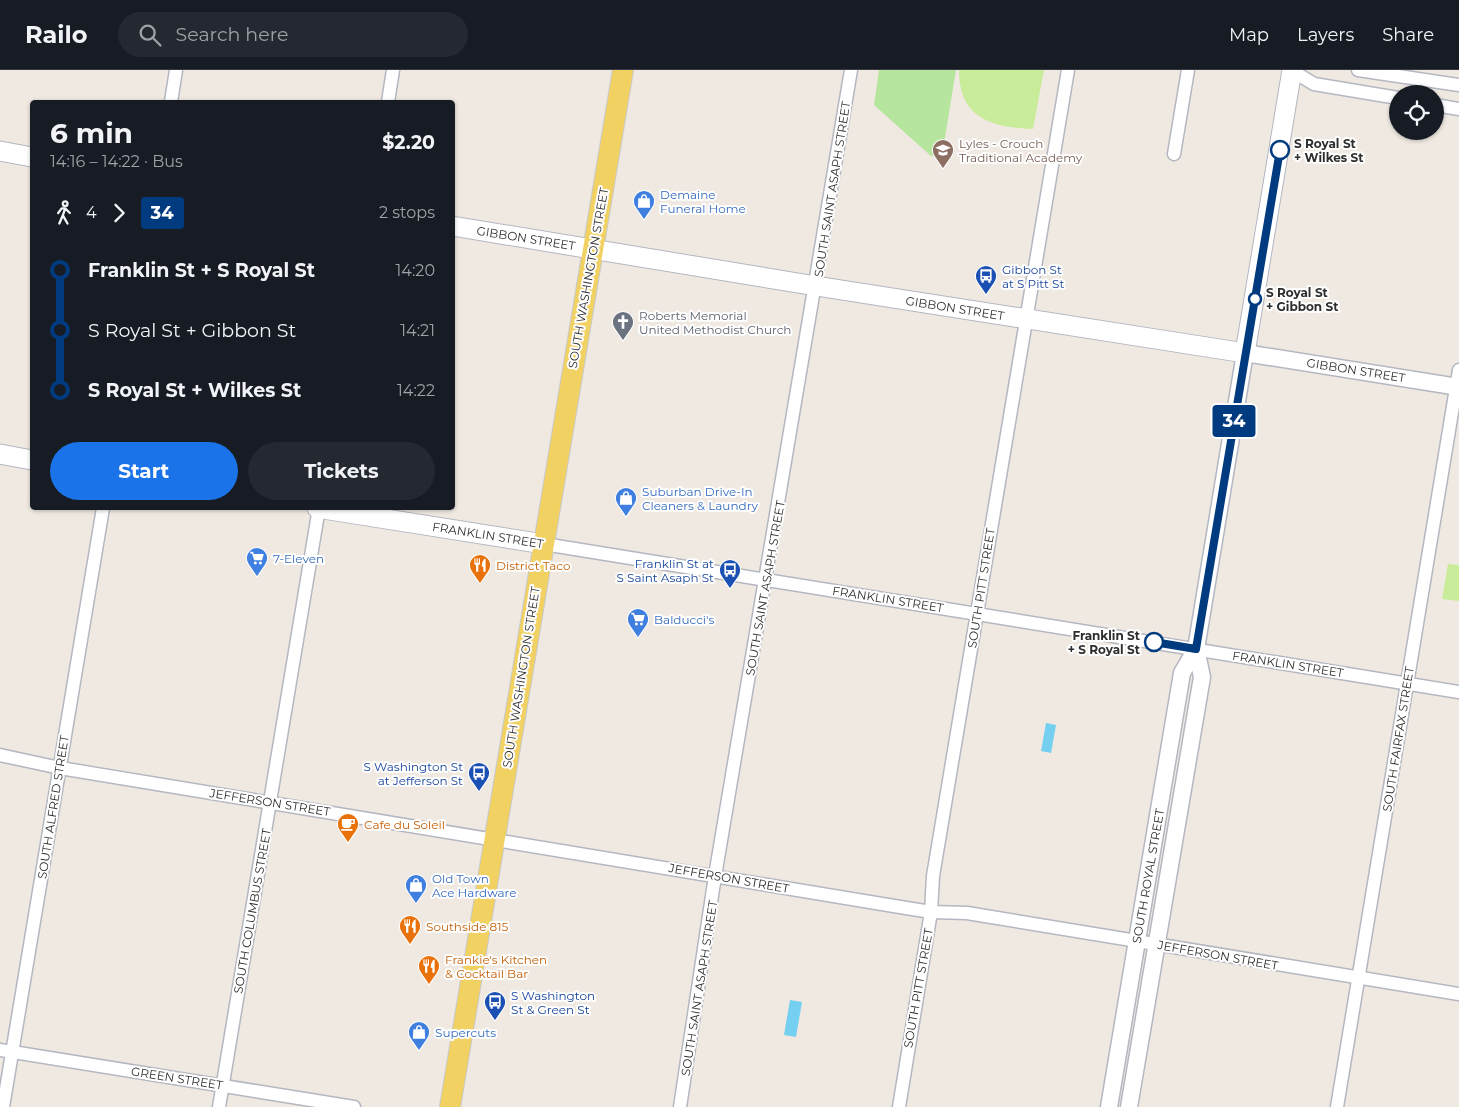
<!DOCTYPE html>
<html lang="en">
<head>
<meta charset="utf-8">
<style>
  :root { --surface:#171b24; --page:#242831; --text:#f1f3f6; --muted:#9ea1a6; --line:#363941; --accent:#1a73e8 }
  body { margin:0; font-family:Montserrat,sans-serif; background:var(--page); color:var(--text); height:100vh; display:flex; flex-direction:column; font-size:19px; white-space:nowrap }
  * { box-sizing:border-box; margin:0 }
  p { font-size:16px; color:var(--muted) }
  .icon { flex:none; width:28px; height:28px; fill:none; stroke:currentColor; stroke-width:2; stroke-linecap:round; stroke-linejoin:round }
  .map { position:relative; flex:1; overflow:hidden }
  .drawer { position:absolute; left:30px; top:30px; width:425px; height:410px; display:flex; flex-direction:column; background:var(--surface); border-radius:5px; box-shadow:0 1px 4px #0004 }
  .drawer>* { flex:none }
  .badge { padding:0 10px; border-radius:4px; font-size:18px; line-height:32px }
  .tools { position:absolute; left:1389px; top:15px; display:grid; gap:10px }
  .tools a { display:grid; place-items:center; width:55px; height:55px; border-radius:50%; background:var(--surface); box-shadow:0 1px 4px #0004; font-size:25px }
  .map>.badge { position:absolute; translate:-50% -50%; box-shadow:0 0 0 2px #fff }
  .legs { display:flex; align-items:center; gap:8px; height:55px; padding:0 20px; font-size:16px }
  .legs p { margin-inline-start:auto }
  .head { display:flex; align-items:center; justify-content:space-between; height:85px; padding:0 20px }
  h1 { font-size:28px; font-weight:700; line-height:38px }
  .action { display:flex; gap:10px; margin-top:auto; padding:10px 20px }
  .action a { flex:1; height:58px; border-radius:30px; background:var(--accent); color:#fff; font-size:20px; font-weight:700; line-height:58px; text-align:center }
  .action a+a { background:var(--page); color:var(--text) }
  ul { padding:0 20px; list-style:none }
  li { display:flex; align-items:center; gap:18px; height:60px; font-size:19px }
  li i { display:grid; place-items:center; width:8px; height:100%; margin:0 6px; background:currentColor }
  li i::after { content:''; width:12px; height:12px; margin:-6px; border:4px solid; border-radius:50%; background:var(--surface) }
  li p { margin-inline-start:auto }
  li:first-child i { background:linear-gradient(#0000 50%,currentColor 0) }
  li:last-child i { background:linear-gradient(currentColor 50%,#0000 0) }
  header { display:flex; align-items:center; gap:30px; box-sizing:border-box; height:70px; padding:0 25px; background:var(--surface); border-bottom:1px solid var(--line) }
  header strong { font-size:24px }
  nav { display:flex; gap:28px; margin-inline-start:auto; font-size:18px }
  .search { width:350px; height:45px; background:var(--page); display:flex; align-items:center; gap:12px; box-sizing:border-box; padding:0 18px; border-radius:28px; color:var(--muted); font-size:19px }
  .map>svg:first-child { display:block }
</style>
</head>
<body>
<header>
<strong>Railo</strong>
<div class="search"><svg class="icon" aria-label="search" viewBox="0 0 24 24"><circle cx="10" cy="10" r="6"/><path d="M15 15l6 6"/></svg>Search here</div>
<nav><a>Map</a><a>Layers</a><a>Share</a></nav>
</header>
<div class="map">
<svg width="1459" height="1037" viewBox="0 0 1459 1037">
  <rect width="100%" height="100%" fill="#efe9e1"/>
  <path fill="#b6e59e" d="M879 0H956L942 86H931L874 35Z"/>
  <g fill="#c9ec9a">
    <path d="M959 0H1044L1033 59C992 57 959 49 959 0Z"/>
    <path d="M1448 494 1459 495V531L1442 529Z"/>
  </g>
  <g fill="#75cff0">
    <path d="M1046 653 1056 655 1051 683 1041 681Z"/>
    <path d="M790 930 802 932 796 967 784 965Z"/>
  </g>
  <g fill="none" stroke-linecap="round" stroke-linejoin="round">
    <g stroke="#b4b7c1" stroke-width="15">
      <g id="minor">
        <path d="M1291 0 1314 14 1398 28"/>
        <path d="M1358 0 1459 15"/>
        <path d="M171 32 176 0"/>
        <path d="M388 32 393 0"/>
        <path d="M1435 35 1459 39"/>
        <path d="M1174 84 1188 0"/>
        <path d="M544 474 1459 622"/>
        <path d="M0 685 60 698 900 837 931 842 967 843 1459 924"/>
        <path d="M0 980 354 1037"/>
        <path d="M3 1037 103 438"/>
        <path d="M219 1037 319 438"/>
        <path d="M680 1037 715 806 851 0"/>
        <path d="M899 1037 931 842 933 806 1068 0"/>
        <path d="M1337 1037 1459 300"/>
      </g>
    </g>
    <g stroke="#b4b7c1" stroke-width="19">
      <g id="tertiary">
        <path d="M1109 1037 1182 603 1196 579 1245 283 1459 317"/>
        <path d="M1129 1037 1202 607 1196 579"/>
      </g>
    </g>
    <g stroke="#b4b7c1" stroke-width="21">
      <g id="secondary">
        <path d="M0 81 32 87"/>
        <path d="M452 156 816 216 1245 283 1292 0"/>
        <path d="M0 384 32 390"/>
        <path d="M317 438 544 474"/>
      </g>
    </g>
    <g stroke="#c9c9c9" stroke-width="22">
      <path id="primary" d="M450 1037 623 0"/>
    </g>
    <use href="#minor" stroke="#fff" stroke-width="12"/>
    <use href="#tertiary" stroke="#fff" stroke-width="16"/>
    <use href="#secondary" stroke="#fff" stroke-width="19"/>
    <use href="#primary" stroke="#f2d163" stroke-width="20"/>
  </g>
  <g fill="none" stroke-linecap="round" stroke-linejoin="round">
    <g stroke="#fff" stroke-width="11">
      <path id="line-1" d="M1154 572 1196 579 1280 80"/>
    </g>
    <use href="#line-1" stroke="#003b80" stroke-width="8"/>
  </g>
  <defs>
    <g id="school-pin" transform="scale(1.125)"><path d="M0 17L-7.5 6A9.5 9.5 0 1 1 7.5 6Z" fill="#8d6e63" stroke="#fff"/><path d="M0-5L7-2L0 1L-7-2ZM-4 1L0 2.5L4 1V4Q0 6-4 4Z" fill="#fff"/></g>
    <g id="shop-pin" transform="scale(1.125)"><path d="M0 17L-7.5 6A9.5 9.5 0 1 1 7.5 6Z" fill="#3f7fe0" stroke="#fff"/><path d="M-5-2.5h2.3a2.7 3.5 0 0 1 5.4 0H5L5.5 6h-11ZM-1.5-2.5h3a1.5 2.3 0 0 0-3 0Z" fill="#fff"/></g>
    <g id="bus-pin" transform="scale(1.125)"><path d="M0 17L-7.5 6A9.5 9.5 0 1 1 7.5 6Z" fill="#1a4fb4" stroke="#fff"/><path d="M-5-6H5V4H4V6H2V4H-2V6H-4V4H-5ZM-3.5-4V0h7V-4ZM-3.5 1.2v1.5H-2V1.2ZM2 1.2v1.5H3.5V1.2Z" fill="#fff"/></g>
    <g id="church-pin" transform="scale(1.125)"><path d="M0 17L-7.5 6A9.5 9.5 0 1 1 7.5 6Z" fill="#6b7280" stroke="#fff"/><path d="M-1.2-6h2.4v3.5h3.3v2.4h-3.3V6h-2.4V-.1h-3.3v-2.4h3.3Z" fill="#fff"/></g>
    <g id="supermarket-pin" transform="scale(1.125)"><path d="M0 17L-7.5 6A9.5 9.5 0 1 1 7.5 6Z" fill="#3f7fe0" stroke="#fff"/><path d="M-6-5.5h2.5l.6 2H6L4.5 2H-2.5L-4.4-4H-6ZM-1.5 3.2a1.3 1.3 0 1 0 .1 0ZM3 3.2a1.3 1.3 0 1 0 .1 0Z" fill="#fff"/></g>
    <g id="restaurant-pin" transform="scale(1.125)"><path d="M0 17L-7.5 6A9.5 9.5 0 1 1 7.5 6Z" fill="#e8710a" stroke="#fff"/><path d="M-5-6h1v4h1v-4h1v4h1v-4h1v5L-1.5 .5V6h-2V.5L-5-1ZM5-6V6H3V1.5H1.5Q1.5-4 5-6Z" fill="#fff"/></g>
    <g id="cafe-pin" transform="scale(1.125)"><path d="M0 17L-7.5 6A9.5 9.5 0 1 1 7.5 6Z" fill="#e8710a" stroke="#fff"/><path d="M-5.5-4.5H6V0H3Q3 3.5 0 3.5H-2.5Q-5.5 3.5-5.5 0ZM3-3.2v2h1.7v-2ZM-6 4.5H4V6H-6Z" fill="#fff"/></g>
  </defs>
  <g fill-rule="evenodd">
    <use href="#school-pin" x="943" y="80"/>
    <use href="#shop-pin" x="644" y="131"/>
    <use href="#bus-pin" x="986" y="206"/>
    <use href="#church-pin" x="623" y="252"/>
    <use href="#shop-pin" x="626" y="428"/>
    <use href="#supermarket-pin" x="257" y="488"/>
    <use href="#restaurant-pin" x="480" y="495"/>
    <use href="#bus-pin" x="730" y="500"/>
    <use href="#supermarket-pin" x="638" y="549"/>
    <use href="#bus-pin" x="479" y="703"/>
    <use href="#cafe-pin" x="348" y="754"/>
    <use href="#shop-pin" x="416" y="815"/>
    <use href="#restaurant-pin" x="410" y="856"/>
    <use href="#restaurant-pin" x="429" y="896"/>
    <use href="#bus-pin" x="495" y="932"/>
    <use href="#shop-pin" x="419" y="962"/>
  </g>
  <g fill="#fff" stroke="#003b80" stroke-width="2.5">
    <circle cx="1280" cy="80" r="9"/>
    <circle cx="1255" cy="229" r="6"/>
    <circle cx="1154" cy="572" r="9"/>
  </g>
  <g text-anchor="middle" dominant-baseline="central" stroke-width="4" stroke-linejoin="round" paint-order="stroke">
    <g font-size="12" fill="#785e54" stroke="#fff" text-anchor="start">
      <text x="959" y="73">Lyles - Crouch<tspan x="959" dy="14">Traditional Academy</tspan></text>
    </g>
    <g font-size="12" font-weight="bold" fill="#2e2e2e" stroke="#fff" text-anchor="start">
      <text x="1294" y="73">S Royal St<tspan x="1294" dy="14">+ Wilkes St</tspan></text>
      <text x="1266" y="222">S Royal St<tspan x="1266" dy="14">+ Gibbon St</tspan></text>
      <text x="1140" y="565" text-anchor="end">Franklin St<tspan x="1140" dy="14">+ S Royal St</tspan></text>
    </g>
    <g font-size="12" fill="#2e2e2e" stroke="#fff">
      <text transform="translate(832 119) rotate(-81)">SOUTH SAINT ASAPH STREET</text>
      <text transform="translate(526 168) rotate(9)">GIBBON STREET</text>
      <text transform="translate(588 208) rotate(-80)">SOUTH WASHINGTON STREET</text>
      <text transform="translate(955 238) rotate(9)">GIBBON STREET</text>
      <text transform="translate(1356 300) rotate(9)">GIBBON STREET</text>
      <text transform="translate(488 465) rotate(9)">FRANKLIN STREET</text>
      <text transform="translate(765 518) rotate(-80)">SOUTH SAINT ASAPH STREET</text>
      <text transform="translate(981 518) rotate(-81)">SOUTH PITT STREET</text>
      <text transform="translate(888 529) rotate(9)">FRANKLIN STREET</text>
      <text transform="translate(1288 594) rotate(9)">FRANKLIN STREET</text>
      <text transform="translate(521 607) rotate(-81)">SOUTH WASHINGTON STREET</text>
      <text transform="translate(1398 669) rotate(-81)">SOUTH FAIRFAX STREET</text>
      <text transform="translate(270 732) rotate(9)">JEFFERSON STREET</text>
      <text transform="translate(53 737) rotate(-81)">SOUTH ALFRED STREET</text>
      <text transform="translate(1148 806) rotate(-80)">SOUTH ROYAL STREET</text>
      <text transform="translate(729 808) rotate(10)">JEFFERSON STREET</text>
      <text transform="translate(252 841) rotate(-80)">SOUTH COLUMBUS STREET</text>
      <text transform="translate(1218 885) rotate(10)">JEFFERSON STREET</text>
      <text transform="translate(699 918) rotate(-81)">SOUTH SAINT ASAPH STREET</text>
      <text transform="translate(918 918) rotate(-80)">SOUTH PITT STREET</text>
      <text transform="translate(177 1008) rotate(9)">GREEN STREET</text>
    </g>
    <g font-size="12" fill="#366cbe" stroke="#fff" text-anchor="start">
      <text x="660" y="124">Demaine<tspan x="660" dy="14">Funeral Home</tspan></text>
      <text x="642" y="421">Suburban Drive-In<tspan x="642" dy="14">Cleaners &amp; Laundry</tspan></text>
      <text x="273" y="488">7-Eleven</text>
      <text x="654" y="549">Balducci's</text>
      <text x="432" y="808">Old Town<tspan x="432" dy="14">Ace Hardware</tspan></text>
      <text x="435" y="962">Supercuts</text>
    </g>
    <g font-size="12" fill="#164399" stroke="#fff" text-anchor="start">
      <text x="1002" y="199">Gibbon St<tspan x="1002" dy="14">at S Pitt St</tspan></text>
      <text x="714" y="493" text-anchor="end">Franklin St at<tspan x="714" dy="14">S Saint Asaph St</tspan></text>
      <text x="463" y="696" text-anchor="end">S Washington St<tspan x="463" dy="14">at Jefferson St</tspan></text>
      <text x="511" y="925">S Washington<tspan x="511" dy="14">St &amp; Green St</tspan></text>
    </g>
    <g font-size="12" fill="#5b616d" stroke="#fff" text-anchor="start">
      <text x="639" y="245">Roberts Memorial<tspan x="639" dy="14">United Methodist Church</tspan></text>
    </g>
    <g font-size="12" fill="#c56008" stroke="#fff" text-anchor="start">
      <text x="496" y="495">District Taco</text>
      <text x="364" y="754">Cafe du Soleil</text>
      <text x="426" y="856">Southside 815</text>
      <text x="445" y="889">Frankie's Kitchen<tspan x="445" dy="14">&amp; Cocktail Bar</tspan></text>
    </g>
  </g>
</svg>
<div class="tools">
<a><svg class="icon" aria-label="locate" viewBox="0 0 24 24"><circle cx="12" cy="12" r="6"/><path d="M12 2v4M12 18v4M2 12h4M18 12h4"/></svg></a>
</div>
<b class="badge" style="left:1234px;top:351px;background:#003b80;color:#fff">34</b>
<section class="drawer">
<div class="head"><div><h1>6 min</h1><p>14:16 – 14:22 · Bus</p></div><b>$2.20</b></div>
<div class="legs"><svg class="icon" aria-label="walk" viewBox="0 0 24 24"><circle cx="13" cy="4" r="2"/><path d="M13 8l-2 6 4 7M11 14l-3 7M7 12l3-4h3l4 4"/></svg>4<svg class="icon" aria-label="forward" viewBox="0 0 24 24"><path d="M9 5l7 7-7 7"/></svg><b class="badge" style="background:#003b80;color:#fff">34</b><p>2 stops</p></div>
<ul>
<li><i style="color:#003b80"></i><b>Franklin St + S Royal St</b><p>14:20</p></li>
<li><i style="color:#003b80"></i><span>S Royal St + Gibbon St</span><p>14:21</p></li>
<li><i style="color:#003b80"></i><b>S Royal St + Wilkes St</b><p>14:22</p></li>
</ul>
<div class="action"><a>Start</a><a>Tickets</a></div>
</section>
</div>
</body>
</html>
